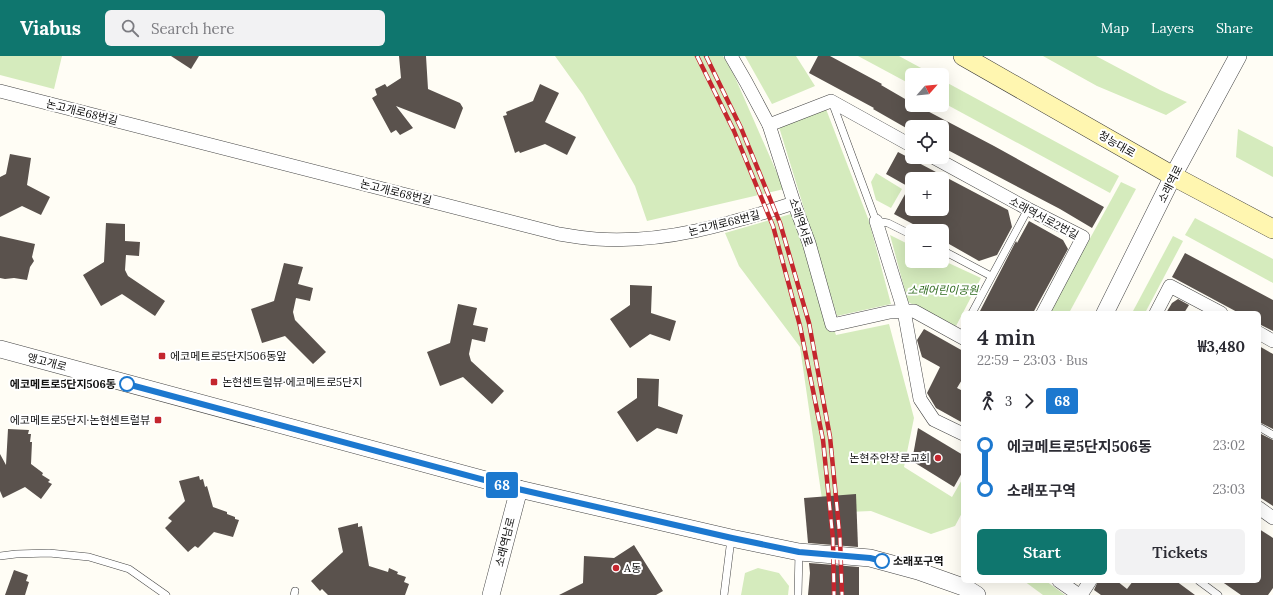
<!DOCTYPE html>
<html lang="en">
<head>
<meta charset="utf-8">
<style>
  :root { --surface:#fff; --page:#f2f2f3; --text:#2b2b33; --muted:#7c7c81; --accent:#0f766e }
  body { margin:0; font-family:Lora,"Noto Sans KR",serif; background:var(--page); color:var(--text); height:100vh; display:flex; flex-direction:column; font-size:15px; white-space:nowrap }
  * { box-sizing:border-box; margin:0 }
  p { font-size:13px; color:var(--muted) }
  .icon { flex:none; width:22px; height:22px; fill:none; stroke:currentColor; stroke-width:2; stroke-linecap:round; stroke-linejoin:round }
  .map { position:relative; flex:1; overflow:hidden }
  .drawer { position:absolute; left:961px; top:255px; width:300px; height:272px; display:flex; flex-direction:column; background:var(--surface); border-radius:6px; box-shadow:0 4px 16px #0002 }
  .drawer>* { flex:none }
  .badge { padding:0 8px; border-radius:3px; font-size:14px; line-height:26px }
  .needle { width:26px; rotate:63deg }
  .fabs { position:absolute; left:905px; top:12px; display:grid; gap:8px }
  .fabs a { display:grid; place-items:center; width:44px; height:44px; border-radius:6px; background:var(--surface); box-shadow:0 4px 16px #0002; font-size:20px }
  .map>.badge { position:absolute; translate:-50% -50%; box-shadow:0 0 0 2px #fff }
  .legs { display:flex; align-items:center; gap:6px; height:44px; padding:0 16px; font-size:13px }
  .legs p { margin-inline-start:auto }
  .head { display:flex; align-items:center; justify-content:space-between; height:68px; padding:0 16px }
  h1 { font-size:22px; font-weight:600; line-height:30px }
  .cta { display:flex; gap:8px; margin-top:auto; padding:8px 16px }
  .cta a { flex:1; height:46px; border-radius:6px; background:var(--accent); color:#fff; font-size:16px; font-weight:600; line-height:46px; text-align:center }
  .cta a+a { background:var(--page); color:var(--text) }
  ul { padding:0 16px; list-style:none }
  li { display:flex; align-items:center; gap:14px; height:44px; font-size:15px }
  li i { display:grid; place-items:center; width:6px; height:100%; margin:0 5px; background:currentColor }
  li i::after { content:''; width:10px; height:10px; margin:-5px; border:3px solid; border-radius:50%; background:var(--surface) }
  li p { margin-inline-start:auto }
  li:first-child i { background:linear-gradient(#0000 50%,currentColor 0) }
  li:last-child i { background:linear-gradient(currentColor 50%,#0000 0) }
  header { display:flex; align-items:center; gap:24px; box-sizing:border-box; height:56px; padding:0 20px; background:var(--accent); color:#fff }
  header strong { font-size:19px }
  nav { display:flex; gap:22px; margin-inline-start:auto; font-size:14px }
  .search { width:280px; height:36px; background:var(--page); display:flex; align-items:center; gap:10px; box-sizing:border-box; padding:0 14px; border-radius:6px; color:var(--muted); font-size:15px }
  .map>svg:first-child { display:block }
</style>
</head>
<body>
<header>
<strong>Viabus</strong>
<div class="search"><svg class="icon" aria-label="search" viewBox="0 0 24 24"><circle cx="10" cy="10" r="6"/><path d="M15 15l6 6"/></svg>Search here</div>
<nav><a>Map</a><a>Layers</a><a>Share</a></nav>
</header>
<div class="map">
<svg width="1273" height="539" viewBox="0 0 1273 539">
  <rect width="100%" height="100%" fill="#fffdf5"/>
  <g fill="#d5ebbd">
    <path d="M0 0H62L54 33 0 19Z"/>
    <path d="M555 0H723L734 19 784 133 647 165 635 130 583 39Z"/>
    <path d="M745 0H796L815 30 772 48Z"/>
    <path d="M858 0H899L934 19H912V29Z"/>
    <path d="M1043 0H1096L1160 34 1187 46 1166 59 1097 30Z"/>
    <path d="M942 24 1119 120 1110 137 942 46Z"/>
    <path d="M826 53 869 165 891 248 837 260 779 71Z"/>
    <path d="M1238 73 1273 91V121L1236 101Z"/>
    <path d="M876 117 902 133 891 152 876 144 871 126Z"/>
    <path d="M1121 126 1136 133 1069 257H1049Z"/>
    <path d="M791 158 836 279 889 268 914 362 904 411 952 441 963 422V455L955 470 931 478 871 455 824 457 800 291 739 210 725 177Z"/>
    <path d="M1195 162 1273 203V227L1185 179Z"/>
    <path d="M890 179 912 190V205H942V204L981 222 956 270 908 246Z"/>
    <path d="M1173 180 1183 185 1145 257H1132Z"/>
    <path d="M758 512 779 517 789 530 788 539H741L745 517Z"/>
    <path d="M1024 525H1046L1065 539H1043Z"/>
  </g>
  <g fill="#5a524d" fill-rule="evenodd">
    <path d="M171 0H199L191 13Z"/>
    <path d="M399 0H426L428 33 460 47 463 52 455 73 396 50 413 72 400 79 396 74 391 77 372 42 377 39 375 33 385 28 387 31 401 22Z"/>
    <path d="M818 0H830L882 28 881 29 912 47V49H916L994 90 1104 151 1092 172 1060 153 942 91V71H909L908 73 873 53 874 52 809 17Z"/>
    <path d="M540 28 559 37 545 66 576 81 567 99 545 88 520 97 519 95 515 97 503 60 507 59 506 56 533 45Z"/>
    <path d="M898 96 1008 154 1012 171 997 199 979 205 942 184 947 175H926L894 158 909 131 886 118ZM912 123H942V153H912Z"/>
    <path d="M10 98 31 102 27 129 50 141 41 159 22 150 0 161V121L6 118Z"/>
    <path d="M1029 165 1063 184 1068 193 1033 257H979L1016 185 1017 187Z"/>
    <path d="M106 167 125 168V185L140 186 139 200 126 199 125 214 128 220 165 245 155 260 122 238 101 250 83 219 104 206Z"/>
    <path d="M0 180 35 188 32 201 34 205 30 211 27 224 14 222 5 223 0 222Z"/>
    <path d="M1185 197 1273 244V275L1259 268V257H1239L1172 221Z"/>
    <path d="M284 207 303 211 298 228 313 232 310 245 296 242 293 256 295 264 326 296 313 308 285 280 262 287 251 253 274 245Z"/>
    <path d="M630 229 652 230 651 257 676 265 670 285 650 278 630 292 610 263 630 249Z"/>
    <path d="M1178 243 1189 249 1184 257H1166L1172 247Z"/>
    <path d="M458 248 477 252 473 269 488 272 485 286 472 283 469 298 471 305 504 335 492 348 463 321 440 330 427 296 450 287Z"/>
    <path d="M924 273 963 295V322L957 332 963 335V367L936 352 927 337 940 311 922 301 917 284Z"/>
    <path d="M1259 290 1273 298V373L1259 366Z"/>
    <path d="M637 322 659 323 658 350 683 359 677 378 657 372 637 386 617 356 637 342Z"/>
    <path d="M918 372 963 399V415L954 431 912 405Z"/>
    <path d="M8 373 29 374 28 378H31L30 386H32L31 408 43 417 42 419 50 424 48 426 52 428 41 443 25 431 3 442 0 435V398L6 409Z"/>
    <path d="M1259 377 1273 384V450L1259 441Z"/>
    <path d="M199 420 200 424 203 423 205 431 207 430 213 451 227 456V458L235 461V463L239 464 233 481 214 476 198 492 195 490 188 496 165 472 172 465 168 462 185 445 179 425Z"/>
    <path d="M856 438 858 491 808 487 804 442Z"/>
    <path d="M358 467V471L362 470 369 510 388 516 389 512 398 516 397 518 406 521 404 526 409 528 405 539H328L322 533 320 535 311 525 343 496 338 472Z"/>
    <path d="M1259 473 1273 482V532L1268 539H1241L1221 525H1259Z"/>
    <path d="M634 489 663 535 656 539H559L583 527 584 500 614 502Z"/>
    <path d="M809 507 859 511V539H808L810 517Z"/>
    <path d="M14 514 28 519 26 525 29 526 25 539H5Z"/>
    <path d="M1098 525H1117L1127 533 1133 525H1176L1195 539H1101L1094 534Z"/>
  </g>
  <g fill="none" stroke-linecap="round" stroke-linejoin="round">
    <g stroke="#444" stroke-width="8">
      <g id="service">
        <path d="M832 46 876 165 888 167 912 179"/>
        <path d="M942 194 991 220"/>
        <path d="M972 257 1028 153"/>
        <path d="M1259 371 1273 379"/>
        <path d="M0 500 16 498 49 497 89 501 129 513 166 539"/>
        <path d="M1199 525 1218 539"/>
        <path d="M294 539 295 535"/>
        <path d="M724 539 731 483"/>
        <path d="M798 539 799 496"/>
      </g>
    </g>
    <g stroke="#444" stroke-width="14">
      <g id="minor">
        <path d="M731 0 746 26 769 69 794 147 809 187 832 269 890 256 914 255 963 282"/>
        <path d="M0 35 559 178C571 180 584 182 596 183 663 188 730 168 794 147"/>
        <path d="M769 69 831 45 912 90"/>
        <path d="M933 101 1028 153 1083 181 1043 257"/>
        <path d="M876 165 904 255 920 343 934 364 963 378"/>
        <path d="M1156 257 1170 230 1221 257"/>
        <path d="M1259 277 1273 285"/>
        <path d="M1259 452 1273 462"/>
        <path d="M1059 525 1079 539"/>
        <path d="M1081 539 1090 525"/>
      </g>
    </g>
    <g stroke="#444" stroke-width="18">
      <g id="tertiary">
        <path d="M1105 257 1173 120 1238 0"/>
        <path d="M0 293 519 433 731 482 799 496 870 502 918 515 966 532 977 539"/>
        <path d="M491 539 519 433"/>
      </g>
    </g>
    <g stroke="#333" stroke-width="20">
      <path id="secondary" d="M963 0 1173 120 1273 173"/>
    </g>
    <use href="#service" stroke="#fff" stroke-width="7"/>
    <use href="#minor" stroke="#fff" stroke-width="13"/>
    <use href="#tertiary" stroke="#fff" stroke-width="17"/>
    <use href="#secondary" stroke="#fff6b0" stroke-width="19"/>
    <g stroke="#c4262e" stroke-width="4.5">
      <g id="rail">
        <path d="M697 0 734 75 773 170 800 270 823 384 833 483 834 539"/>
        <path d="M706 0 741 72 780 167 809 267 830 381 840 482 842 539"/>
      </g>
    </g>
    <use href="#rail" stroke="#fff" stroke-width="3" stroke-dasharray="9" stroke-linecap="butt"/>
  </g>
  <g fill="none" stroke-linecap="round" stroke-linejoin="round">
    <g stroke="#fff" stroke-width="9">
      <path id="line-1" d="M127 328 518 433 732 482 799 496 870 502 882 505"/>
    </g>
    <use href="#line-1" stroke="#1c78cf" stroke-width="6"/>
  </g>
  <g fill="#c4262e" stroke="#fff" stroke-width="1.5">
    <rect x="158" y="296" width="8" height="8" rx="2"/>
    <rect x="210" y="322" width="8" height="8" rx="2"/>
    <rect x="154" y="360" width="8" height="8" rx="2"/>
    <circle cx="938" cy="402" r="4"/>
    <circle cx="616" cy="512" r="4"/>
  </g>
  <g fill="#fff" stroke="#1c78cf" stroke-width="2">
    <circle cx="127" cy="328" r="7"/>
    <circle cx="882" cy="505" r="7"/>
  </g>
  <g text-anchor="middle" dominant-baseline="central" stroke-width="4" stroke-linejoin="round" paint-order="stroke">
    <g font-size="11" fill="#111" stroke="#fff">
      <text transform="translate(82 56) rotate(14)">논고개로68번길</text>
      <text transform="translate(1117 88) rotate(30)">청능대로</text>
      <text transform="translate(1170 128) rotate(-63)">소래역로</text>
      <text transform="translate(396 136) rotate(14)">논고개로68번길</text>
      <text transform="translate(1044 162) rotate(28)">소래역서로2번길</text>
      <text transform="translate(801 166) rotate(71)">소래역서로</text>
      <text transform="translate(724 167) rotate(-14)">논고개로68번길</text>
      <text transform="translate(47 306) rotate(15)">앵고개로</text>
      <text transform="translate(505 486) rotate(-76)">소래역남로</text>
    </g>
    <g font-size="11" font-style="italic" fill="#2f6b1f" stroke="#fff">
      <text x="943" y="234">소래어린이공원</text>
    </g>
    <g font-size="11" fill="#111" stroke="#fff" text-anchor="start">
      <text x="170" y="300">에코메트로5단지506동앞</text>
      <text x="222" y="326">논현센트럴뷰·에코메트로5단지</text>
      <text x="150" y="364" text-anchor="end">에코메트로5단지·논현센트럴뷰</text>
      <text x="930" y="402" text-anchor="end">논현주안장로교회</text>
      <text x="624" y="512">A동</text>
    </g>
    <g font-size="11" font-weight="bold" fill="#111" stroke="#fff" text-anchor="end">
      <text x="116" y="328">에코메트로5단지506동</text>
      <text x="893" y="505" text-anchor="start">소래포구역</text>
    </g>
  </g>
</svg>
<div class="fabs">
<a><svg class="needle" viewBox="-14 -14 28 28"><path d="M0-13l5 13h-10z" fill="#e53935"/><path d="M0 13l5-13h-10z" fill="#7c7c81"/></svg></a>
<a><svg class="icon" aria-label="locate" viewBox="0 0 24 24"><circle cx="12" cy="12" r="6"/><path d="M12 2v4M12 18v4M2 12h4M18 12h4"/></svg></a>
<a>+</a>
<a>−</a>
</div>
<b class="badge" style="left:502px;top:429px;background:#1c78cf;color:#fff">68</b>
<section class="drawer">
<div class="head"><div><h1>4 min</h1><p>22:59 – 23:03 · Bus</p></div><b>₩3,480</b></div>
<div class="legs"><svg class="icon" aria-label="walk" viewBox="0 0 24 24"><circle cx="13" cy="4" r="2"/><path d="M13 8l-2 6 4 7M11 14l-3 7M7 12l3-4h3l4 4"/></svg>3<svg class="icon" aria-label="forward" viewBox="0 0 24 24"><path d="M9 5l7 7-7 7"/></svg><b class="badge" style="background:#1c78cf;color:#fff">68</b></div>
<ul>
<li><i style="color:#1c78cf"></i><b>에코메트로5단지506동</b><p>23:02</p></li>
<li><i style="color:#1c78cf"></i><b>소래포구역</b><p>23:03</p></li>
</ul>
<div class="cta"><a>Start</a><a>Tickets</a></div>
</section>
</div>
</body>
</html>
